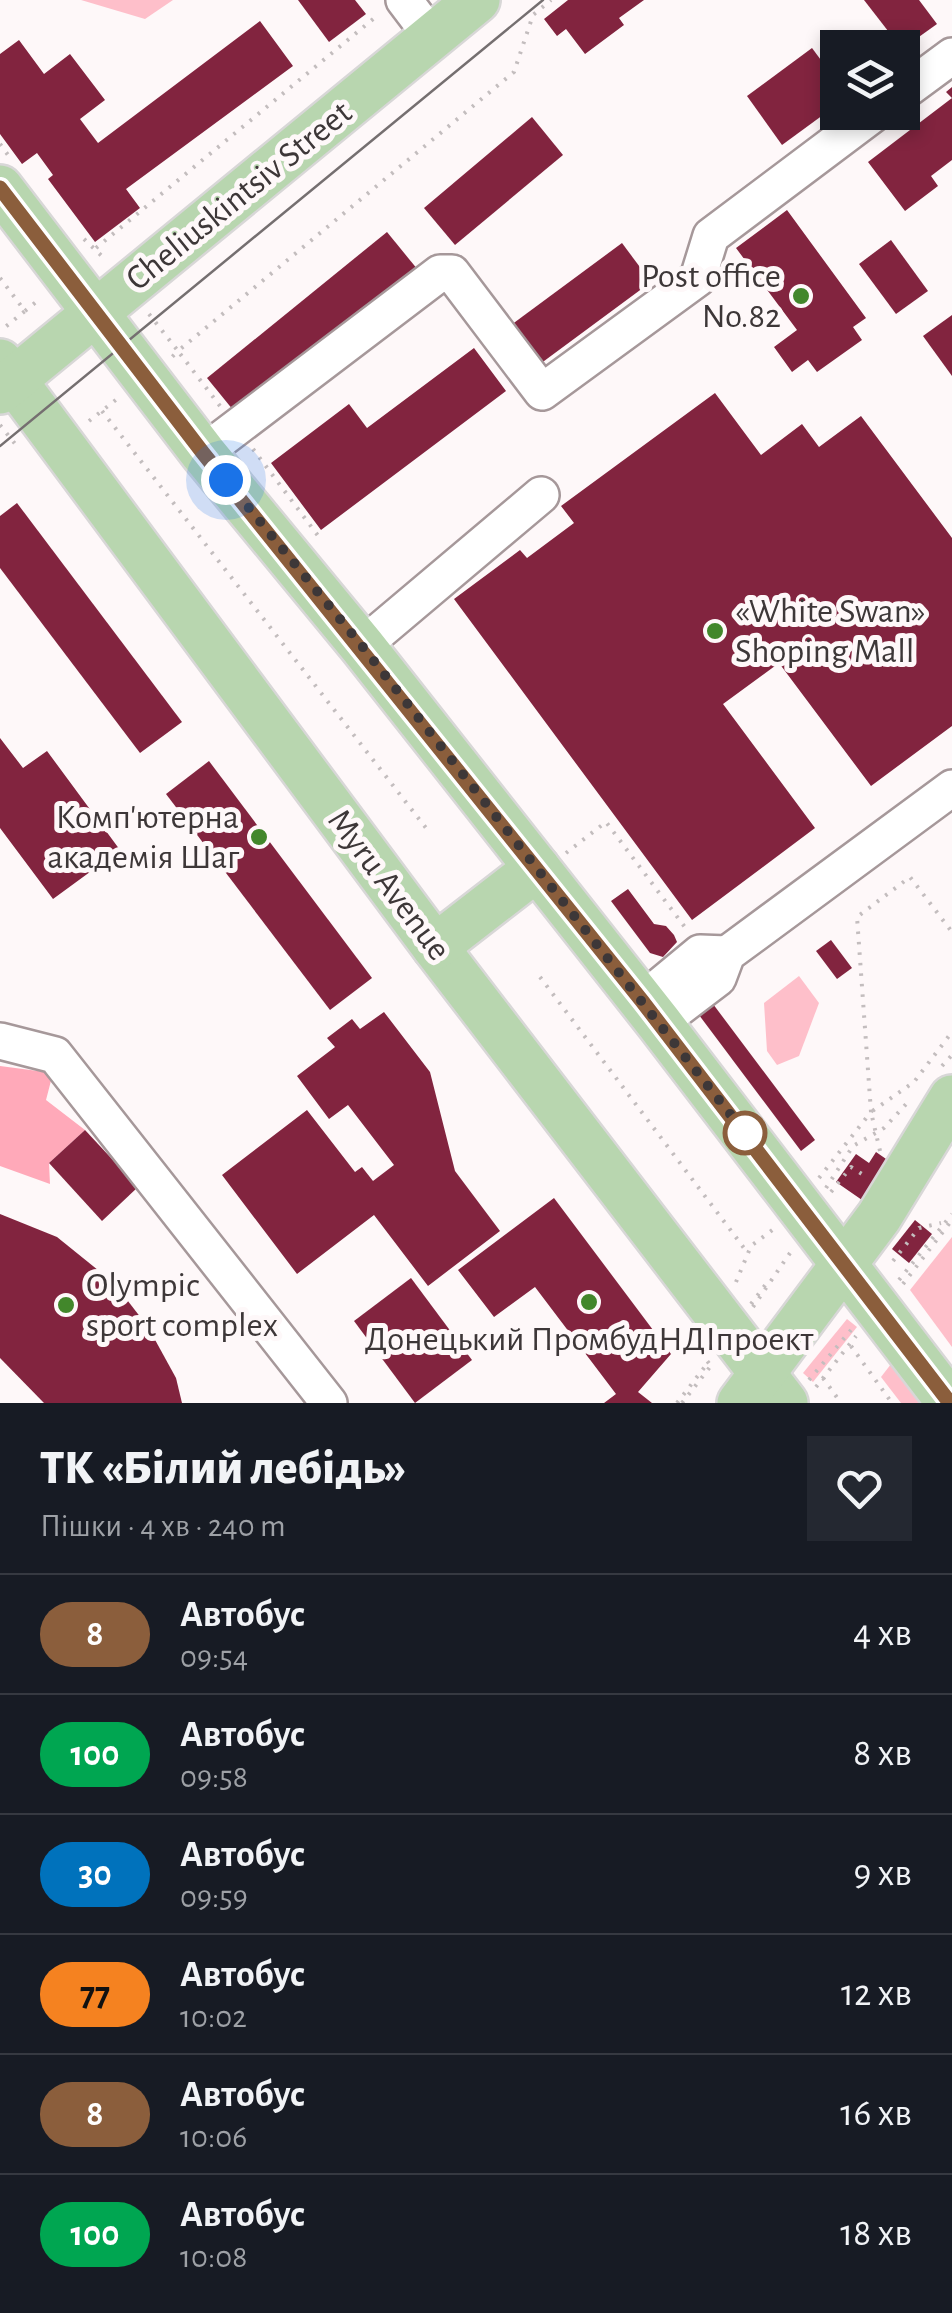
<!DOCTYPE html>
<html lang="uk">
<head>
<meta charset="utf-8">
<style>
  :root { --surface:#171b24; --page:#242831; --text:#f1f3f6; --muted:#9ea1a6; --line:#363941 }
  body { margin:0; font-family:"Alegreya Sans",sans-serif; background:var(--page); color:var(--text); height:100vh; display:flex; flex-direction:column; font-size:38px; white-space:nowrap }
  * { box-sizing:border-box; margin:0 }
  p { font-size:32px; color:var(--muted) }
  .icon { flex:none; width:55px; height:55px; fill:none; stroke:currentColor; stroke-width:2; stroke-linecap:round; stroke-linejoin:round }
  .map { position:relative; height:1403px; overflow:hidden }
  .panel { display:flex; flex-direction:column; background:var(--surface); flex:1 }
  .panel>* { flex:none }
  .badge { padding:0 20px; border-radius:32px; font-size:35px; line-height:65px }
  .tools { position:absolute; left:820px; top:30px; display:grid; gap:20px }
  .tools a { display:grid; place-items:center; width:100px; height:100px; border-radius:0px; background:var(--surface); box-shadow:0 5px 15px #0003; font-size:50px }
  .you { position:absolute; width:50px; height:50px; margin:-25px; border:8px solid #fff; border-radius:50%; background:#1a73e8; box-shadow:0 0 0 15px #1a73e833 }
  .map>.badge { position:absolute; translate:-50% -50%; box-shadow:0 0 0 5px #fff }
  .round { display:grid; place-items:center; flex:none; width:105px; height:105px; border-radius:0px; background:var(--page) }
  .headline { display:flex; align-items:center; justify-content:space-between; height:170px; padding:0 40px }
  h1 { font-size:48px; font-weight:800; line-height:75px }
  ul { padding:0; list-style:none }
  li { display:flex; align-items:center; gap:30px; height:120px; padding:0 40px; border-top:2px solid var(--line) }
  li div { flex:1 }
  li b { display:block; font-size:38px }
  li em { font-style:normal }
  li .badge { min-width:110px; font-weight:700; text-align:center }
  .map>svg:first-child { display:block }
</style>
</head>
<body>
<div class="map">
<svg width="952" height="1403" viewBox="0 0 952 1403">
  <rect width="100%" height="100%" fill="#fef8f9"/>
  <g fill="#febfca">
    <path d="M81 0H173L145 19Z"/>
    <path d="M799 976 819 1003 799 1056 777 1065 767 1051 764 1003Z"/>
    <path d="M952 1237V1347L910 1290Z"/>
    <path d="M847 1319 857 1327 813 1382 803 1373Z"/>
    <path d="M898 1355 933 1403H901L881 1377Z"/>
  </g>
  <path fill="#ffa9b9" d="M0 1066 53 1073 46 1100 85 1130 49 1163 50 1184 0 1166Z"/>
  <g fill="#82243f">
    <path d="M298 0H355L366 14 329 42Z"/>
    <path d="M568 0H644L619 18 624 25 585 54 566 29 557 36 544 19Z"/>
    <path d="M864 0H919L937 24 902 49Z"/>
    <path d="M260 21 293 66 126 189 140 208 95 242 48 179 53 175 37 153 22 164 0 134V54L19 40 44 74 70 54 105 100 80 119 98 143Z"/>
    <path d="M812 48 838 83V104L782 145 747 96Z"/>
    <path d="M952 87V160L931 176 938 186 905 211 868 162 952 98 946 92Z"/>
    <path d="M532 117 563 155 455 245 424 208Z"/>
    <path d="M787 210 866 318 853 327 862 340 817 372 808 360 792 372 774 347 797 330 736 248Z"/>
    <path d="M387 232 418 270 238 416 207 378Z"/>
    <path d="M891 240 928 291 896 314 859 264Z"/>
    <path d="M622 243 651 282 536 367 507 328Z"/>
    <path d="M952 315V376L923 336Z"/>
    <path d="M474 348 506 391 321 530 271 463 349 404 367 428Z"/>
    <path d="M715 393 761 455 802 424 819 447 861 416 952 538V726L871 786 779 663 723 704 815 828 692 920 454 599 520 550 527 558 574 523 561 506Z"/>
    <path d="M17 503 182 722 140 753 0 568V516Z"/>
    <path d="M0 738 23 768 47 751 120 850 53 899 0 828Z"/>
    <path d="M209 761 372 978 330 1010 166 794Z"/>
    <path d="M628 889 654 924 666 926 674 935 677 942 663 957 650 953 611 901Z"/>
    <path d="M831 940 852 968 837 979 816 951Z"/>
    <path d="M707 996 815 1140 801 1151 693 1007Z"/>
    <path d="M384 1012 430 1072 455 1171 500 1231 428 1286 374 1215 297 1274 222 1175 307 1110 355 1172 362 1167 373 1181 394 1165 348 1105 329 1119 297 1076 335 1047 327 1038 352 1019 360 1029Z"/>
    <path d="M85 1130 138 1187 102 1221 49 1163Z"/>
    <path d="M876 1152 889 1161 862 1200 836 1182 856 1154 869 1163Z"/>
    <path d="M554 1198 671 1354 638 1392 652 1403H604L616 1394 535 1287 494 1317 458 1270Z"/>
    <path d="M0 1214 57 1237 114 1283 148 1327 176 1378 182 1403H44L0 1358Z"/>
    <path d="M915 1220 932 1234 909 1263 892 1249Z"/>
    <path d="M411 1278 472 1360 415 1403 354 1321Z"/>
  </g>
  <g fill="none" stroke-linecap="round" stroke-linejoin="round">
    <g stroke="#a6989a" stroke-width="40">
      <g id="minor">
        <path d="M404 0 432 37"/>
        <path d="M902 93 952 56"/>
        <path d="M203 453 440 273H452L542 392 698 278 711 236 876 112"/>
        <path d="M362 646 541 495"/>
        <path d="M642 1001 700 953 727 954"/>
        <path d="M659 1023 718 978 727 954 952 788"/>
        <path d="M0 1041 55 1055 329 1403"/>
      </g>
    </g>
    <g stroke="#d8d7d7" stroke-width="50">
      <g id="major">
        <path d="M0 188 203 453 362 646 659 1023 950 1403"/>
        <path d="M0 362 435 947 785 1403"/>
        <path d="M0 391 477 0"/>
        <path d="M435 947 537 868"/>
        <path d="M740 1403 879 1217 952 1098"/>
      </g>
    </g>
    <g stroke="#c3bdbe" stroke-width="4" stroke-dasharray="2.5 8" stroke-linecap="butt">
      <path d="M0 144 8 155"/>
      <path d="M84 239 106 260"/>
      <path d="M96 248 378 15"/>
      <path d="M0 278 25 311 4 328"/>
      <path d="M25 311 41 298"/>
      <path d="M149 314 178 351 172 357"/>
      <path d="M220 406 178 351 514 72 533 15 551 0"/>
      <path d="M102 411 426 828"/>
      <path d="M89 421 117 399"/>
      <path d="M0 425 16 445"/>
      <path d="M253 449 319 537"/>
      <path d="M566 853 606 822 687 930"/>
      <path d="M540 977 747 1252"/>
      <path d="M942 1066 952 1055"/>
      <path d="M880 1151 871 1112 914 1082 952 1032"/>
      <path d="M819 1178 871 1112 857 917 910 877 952 932"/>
      <path d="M826 1188 853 1146 884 1128 908 1102"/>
      <path d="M831 1192 851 1167 865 1176"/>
      <path d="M893 1261 919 1228 941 1223"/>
      <path d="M899 1280 952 1214"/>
      <path d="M736 1282 751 1246 775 1228"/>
      <path d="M903 1284 952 1220"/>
      <path d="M751 1304 766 1284"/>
      <path d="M753 1307 790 1253"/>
      <path d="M851 1346 892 1403"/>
      <path d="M701 1353 711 1366"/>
      <path d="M823 1378 841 1403"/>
      <path d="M809 1380 851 1330"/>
      <path d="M816 1387 856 1336"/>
      <path d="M677 1403 707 1364"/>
      <path d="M682 1403 710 1367"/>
    </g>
    <use href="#minor" stroke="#fff" stroke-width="35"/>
    <use href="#major" stroke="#b8d6af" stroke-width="45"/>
    <path stroke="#756f70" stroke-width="2.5" d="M0 446 543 0"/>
  </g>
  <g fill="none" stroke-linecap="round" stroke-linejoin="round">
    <g stroke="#fff" stroke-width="22">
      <path id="line" d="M0 188 203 453 642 1001 950 1403"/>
    </g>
    <use href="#line" stroke="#8b5e3c" stroke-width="15"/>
    <path stroke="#3d3738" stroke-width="10" stroke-dasharray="0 18" d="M226 480 362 646 745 1133"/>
  </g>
  <g fill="#42872b" stroke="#fef8f9" stroke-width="4">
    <circle cx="801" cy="296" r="10"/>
    <circle cx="715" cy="631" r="10"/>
    <circle cx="259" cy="837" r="10"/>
    <circle cx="589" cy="1302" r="10"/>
    <circle cx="66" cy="1305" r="10"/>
  </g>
  <circle fill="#fff" stroke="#8b5e3c" stroke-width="5" cx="745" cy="1133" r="20"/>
  <g text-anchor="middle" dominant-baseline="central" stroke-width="10" stroke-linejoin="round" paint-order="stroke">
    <g font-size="35" fill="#3d3738" stroke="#fef8f9">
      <text transform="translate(239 196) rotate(-39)">Cheliuskintsiv Street</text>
      <text transform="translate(389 885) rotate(53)">Myru Avenue</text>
    </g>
    <g font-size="35" fill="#3d3738" stroke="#fef8f9" text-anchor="end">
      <text x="781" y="276">Post office<tspan x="781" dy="40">No.82</tspan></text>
      <text x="735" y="611" text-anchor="start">«White Swan»<tspan x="735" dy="40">Shoping Mall</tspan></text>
      <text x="239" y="817">Комп'ютерна<tspan x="239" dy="40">академія Шаг</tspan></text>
      <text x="86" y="1285" text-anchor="start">Olympic<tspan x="86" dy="40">sport complex</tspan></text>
      <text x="589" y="1339" text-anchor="middle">Донецький ПромбудНДІпроект</text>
    </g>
  </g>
</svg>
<div class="tools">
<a><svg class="icon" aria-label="layers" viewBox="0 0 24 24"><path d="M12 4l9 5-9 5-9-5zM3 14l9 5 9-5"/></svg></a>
</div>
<div class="you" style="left:226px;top:480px"></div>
</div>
<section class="panel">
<div class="headline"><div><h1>ТК «Білий лебідь»</h1><p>Пішки · 4 хв · 240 m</p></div><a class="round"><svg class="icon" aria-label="heart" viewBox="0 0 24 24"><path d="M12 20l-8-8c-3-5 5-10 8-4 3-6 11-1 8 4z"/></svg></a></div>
<ul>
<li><span class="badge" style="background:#8b5e3c;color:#fff">8</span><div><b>Автобус</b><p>09:54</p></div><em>4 хв</em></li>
<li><span class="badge" style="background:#00a651;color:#fff">100</span><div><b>Автобус</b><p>09:58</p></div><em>8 хв</em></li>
<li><span class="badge" style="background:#0072bc;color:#fff">30</span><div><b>Автобус</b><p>09:59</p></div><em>9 хв</em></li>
<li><span class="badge" style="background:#f58220;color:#111">77</span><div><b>Автобус</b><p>10:02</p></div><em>12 хв</em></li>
<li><span class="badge" style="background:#8b5e3c;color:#fff">8</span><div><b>Автобус</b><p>10:06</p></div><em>16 хв</em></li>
<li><span class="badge" style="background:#00a651;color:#fff">100</span><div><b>Автобус</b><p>10:08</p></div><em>18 хв</em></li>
</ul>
</section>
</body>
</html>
